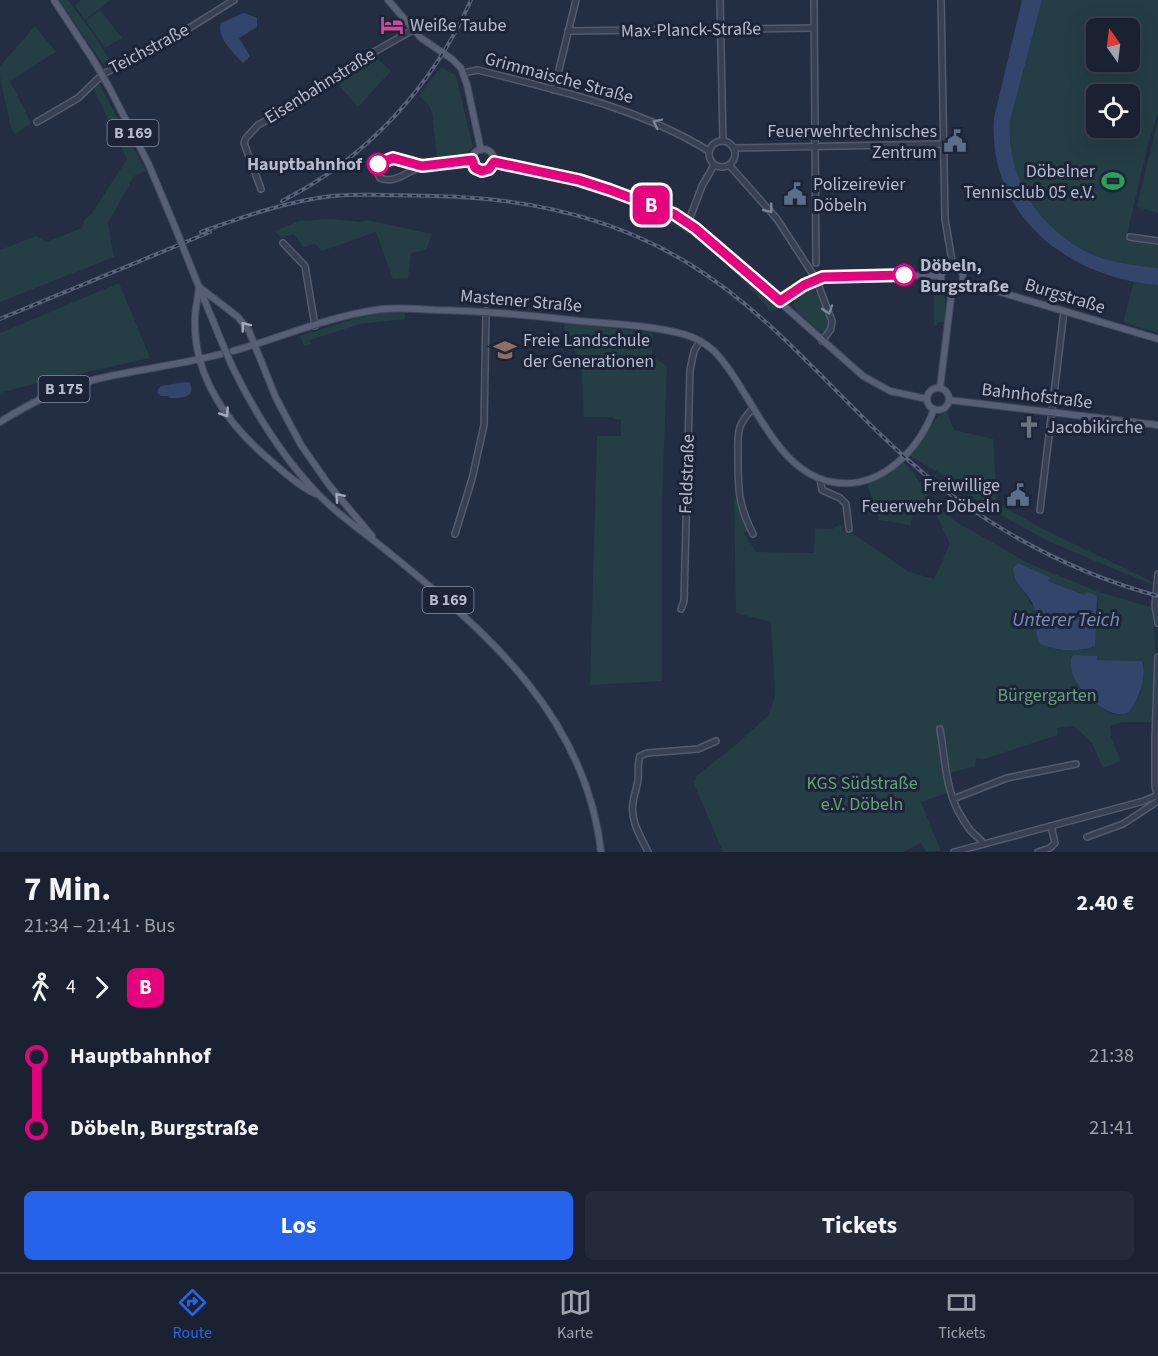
<!DOCTYPE html>
<html lang="de">
<head>
<meta charset="utf-8">
<style>
  :root { --surface:#1a2232; --page:#232a3a; --text:#f1f3f6; --muted:#9fa4ac; --line:#383f4d; --accent:#2563eb }
  body { margin:0; font-family:"Source Sans 3",sans-serif; background:var(--page); color:var(--text); height:100vh; display:flex; flex-direction:column; font-size:22px; white-space:nowrap }
  * { box-sizing:border-box; margin:0 }
  p { font-size:20px; color:var(--muted) }
  .icon { flex:none; width:33px; height:33px; fill:none; stroke:currentColor; stroke-width:2; stroke-linecap:round; stroke-linejoin:round }
  .map { position:relative; height:852px; overflow:hidden }
  .sheet { display:flex; flex-direction:column; background:var(--surface); flex:1 }
  .sheet>* { flex:none }
  .badge { padding:0 12px; border-radius:9px; font-size:21px; line-height:39px }
  .needle { width:39px; rotate:346deg }
  .buttons { position:absolute; left:1086px; top:18px; display:grid; gap:12px }
  .buttons a { display:grid; place-items:center; width:54px; height:54px; border-radius:9px; background:var(--surface); box-shadow:0 6px 24px #0002,0 0 0 2px var(--line); font-size:30px }
  .map>.badge { position:absolute; translate:-50% -50%; box-shadow:0 0 0 3px #fff }
  .legs { display:flex; align-items:center; gap:9px; height:66px; padding:0 24px; font-size:20px }
  .legs p { margin-inline-start:auto }
  .summary { display:flex; align-items:center; justify-content:space-between; height:102px; padding:0 24px }
  h1 { font-size:33px; font-weight:700; line-height:45px }
  .cta { display:flex; gap:12px; margin-top:auto; padding:12px 24px }
  .cta a { flex:1; height:69px; border-radius:9px; background:var(--accent); color:#fff; font-size:24px; font-weight:700; line-height:69px; text-align:center }
  .cta a+a { background:var(--page); color:var(--text) }
  ul { padding:0 24px; list-style:none }
  li { display:flex; align-items:center; gap:21px; height:72px; font-size:22px }
  li i { display:grid; place-items:center; width:9px; height:100%; margin:0 8px; background:currentColor }
  li i::after { content:''; width:15px; height:15px; margin:-8px; border:4px solid; border-radius:50%; background:var(--surface) }
  li p { margin-inline-start:auto }
  li:first-child i { background:linear-gradient(#0000 50%,currentColor 0) }
  li:last-child i { background:linear-gradient(currentColor 50%,#0000 0) }
  .tab-bar { display:flex; justify-content:space-around; align-items:center; height:84px; border-top:2px solid var(--line); background:var(--surface); font-size:16px; color:var(--muted) }
  .tab-bar a { display:grid; justify-items:center; gap:3px }
  .tab-bar .active { color:var(--accent) }
  .map>svg:first-child { display:block }
</style>
</head>
<body>
<div class="map">
<svg width="1158" height="852" viewBox="0 0 1158 852">
  <rect width="100%" height="100%" fill="#232e43"/>
  <g fill="#253d44" fill-rule="evenodd">
    <path d="M59 0H68L95 36 110 61 109 64 105 67Z"/>
    <path d="M81 0H110L85 20 75 6Z"/>
    <path d="M1042 0H1158V113L1148 144 1127 235 1136 239 1158 243V268C1134 265 1109 263 1087 252 1037 226 1007 178 1010 121ZM1096 28H1130V62H1096ZM1096 94H1130V128H1096Z"/>
    <path d="M100 10 122 38 105 48 87 23 88 19Z"/>
    <path d="M35 26 56 52 10 81 31 123 15 134 11 128 0 77V66Z"/>
    <path d="M374 56 391 71 358 107 337 83Z"/>
    <path d="M441 67 455 75 457 79 473 148 464 155 437 159 432 112 428 104 419 96Z"/>
    <path d="M98 82 146 171 134 176 108 223 114 257 0 302V250L36 236 46 242 82 228 84 220 92 213 127 159 93 87Z"/>
    <path d="M1158 119V213L1137 207Z"/>
    <path d="M500 168 558 179 616 197 615 199 566 184 499 170Z"/>
    <path d="M625 201C687 217 732 266 778 308L776 310 770 311C746 281 712 248 679 228 663 219 638 213 625 201Z"/>
    <path d="M332 219 361 222 367 220 432 234 426 250 411 253 408 278 393 279 376 232 322 251 315 244 303 247 294 234 281 238 275 231 299 221Z"/>
    <path d="M934 281C949 289 945 307 945 322H938L937 325H934Z"/>
    <path d="M1134 282 1158 285V333L1123 322Z"/>
    <path d="M119 283 150 358 30 385 0 393V333Z"/>
    <path d="M813 286 829 321 826 331 822 333 799 313 793 304 798 295Z"/>
    <path d="M382 313H405V319L360 324 310 340 311 344 304 346 300 336 360 317Z"/>
    <path d="M564 323 653 333 652 356 667 366 662 504V681L590 685 597 436H621V420L614 419 612 417H584L581 362 565 333Z"/>
    <path d="M947 412 954 430 993 439 997 503 1041 528 1155 583V586L1050 542 982 505 954 481 910 456 938 416Z"/>
    <path d="M903 462 913 472 935 506 958 523 1028 563 1096 591 1153 608 1156 668 1153 722H1122L1110 726 1111 737 1121 761 1103 768 1092 743 1074 726 1057 728 1058 735 984 759 976 758 975 766 950 773 946 739 941 743 942 772 948 793 921 802 941 851 926 852 921 843 903 852H723L693 781 696 780V776L733 747 769 715 775 695 771 622 736 613 734 495 748 530 744 533 756 552 814 553 815 528 832 529 841 524 844 532 855 535 909 572 934 579 944 559 943 558 950 544 936 514 923 500 914 506 911 525 879 520 867 483 889 473ZM1018 564 1048 577V581L1098 601 1097 613 1086 650H1060L1040 644 1035 628 1034 608 1014 577ZM1096 656V660L1142 661 1144 663 1140 694 1128 713C1106 722 1087 694 1075 679Z"/>
  </g>
  <g fill="#33456a">
    <path d="M1022 0H1042L1010 121C1007 178 1037 226 1087 252 1109 263 1134 265 1158 268V285C1068 278 987 215 994 118Z"/>
    <path d="M244 13 257 18V27L239 38 250 56 243 63C234 53 216 38 221 23Z"/>
    <path d="M185 382 190 383C196 399 180 398 169 398L168 396H161L157 393 158 389 161 386Z"/>
    <path d="M1018 563 1049 577 1048 581 1084 595 1087 592 1097 596 1095 646C1077 653 1058 651 1040 644 1033 631 1039 613 1031 601 1024 590 1013 582 1013 568Z"/>
    <path d="M1074 655 1097 656V660L1142 661C1147 677 1139 700 1128 713 1109 721 1078 691 1072 673 1071 668 1071 663 1071 658Z"/>
  </g>
  <g fill="none" stroke-linecap="round" stroke-linejoin="round">
    <g stroke="#535b6d" stroke-width="8">
      <g id="minor">
        <path d="M720 0 723 141"/>
        <path d="M814 0 816 263"/>
        <path d="M941 0 945 219 953 267"/>
        <path d="M568 31 814 28"/>
        <path d="M463 73 478 70C559 91 637 107 709 151"/>
        <path d="M554 90 576 0"/>
        <path d="M37 122 78 98 103 74 175 37 234 0"/>
        <circle cx="722" cy="154" r="13"/>
        <path d="M734 148 944 144"/>
        <path d="M422 166 393 158 375 167 380 178C396 185 409 169 424 166 440 162 456 163 472 160"/>
        <path d="M730 166 777 219 816 279 832 321 831 329 822 341"/>
        <path d="M261 189 244 143 246 138 258 125 315 94 372 53 413 30"/>
        <path d="M688 223 702 186 714 165"/>
        <path d="M1130 237 1158 241"/>
        <path d="M283 243 305 266 315 326"/>
        <path d="M753 408C748 414 742 420 740 427 737 436 738 447 738 456 738 488 738 505 753 534"/>
        <path d="M820 479 822 490 840 498 846 504 849 529"/>
        <path d="M1040 510 1064 311"/>
        <path d="M455 534 472 479 484 425 486 311"/>
        <path d="M1158 574 1155 605 1158 623"/>
        <path d="M681 609 684 601 690 370 694 351 700 341"/>
        <path d="M1158 657 1155 738V786L1158 798"/>
        <path d="M940 729C945 757 945 785 958 811 962 818 966 825 971 831 975 836 981 838 983 844"/>
        <path d="M953 799 1007 778 1076 764"/>
        <path d="M1087 837 1123 824 1158 801"/>
        <path d="M648 852C641 837 630 821 633 803 634 795 637 787 638 780 639 771 637 764 640 756L647 753 698 749 716 741"/>
        <path d="M954 852 1144 801 1158 795"/>
        <path d="M1038 852 1050 848 1055 843 1051 826"/>
      </g>
    </g>
    <g stroke="#41495c" stroke-width="8">
      <g id="major">
        <path d="M54 0 94 61"/>
        <path d="M388 0 421 38 452 59 461 68 467 85 481 150"/>
        <path d="M109 87 149 165 175 227"/>
        <circle cx="483" cy="160" r="11"/>
        <path d="M494 162C557 174 642 190 695 227L863 376 890 391 927 399"/>
        <circle cx="952" cy="278" r="11"/>
        <path d="M195 277 220 338"/>
        <path d="M963 281 1158 339"/>
        <path d="M199 287 238 317 249 331 276 398 301 445 329 485 372 536"/>
        <path d="M199 287C198 298 195 309 195 319 193 377 229 426 271 461 285 473 299 486 316 494"/>
        <path d="M780 301 804 285 823 277 888 275 941 276"/>
        <path d="M233 351C280 338 327 317 376 310 395 307 416 309 435 310 484 311 531 315 579 321 613 324 649 325 683 334 694 337 705 343 714 351 752 390 773 471 832 482 880 491 919 450 934 409"/>
        <path d="M232 366C255 413 282 457 318 494 340 517 368 535 392 555 490 635 586 718 601 852"/>
        <path d="M940 388 952 289"/>
        <circle cx="938" cy="399" r="11"/>
        <path d="M949 400 1158 425"/>
        <path d="M0 422C30 403 63 387 97 379 138 369 180 365 221 354"/>
      </g>
    </g>
    <use href="#minor" stroke="#384053" stroke-width="5"/>
    <use href="#major" stroke="#565f73" stroke-width="6"/>
    <g stroke="#59637a" stroke-width="4">
      <g id="rail">
        <path d="M282 201C367 158 433 86 471 0"/>
        <path d="M201 232C242 217 288 201 332 196 366 193 402 196 436 196 526 198 614 217 691 265 764 310 820 377 882 436 959 511 1054 568 1158 596"/>
        <path d="M0 319 210 232"/>
      </g>
    </g>
    <use href="#rail" stroke="#1c2538" stroke-width="1.5" stroke-dasharray="4.5" stroke-linecap="butt"/>
    <g stroke="#41495c" stroke-width="8" stroke-linecap="butt">
      <g id="major-bridge">
        <path d="M94 61 109 87"/>
        <path d="M175 227 195 277"/>
        <path d="M220 338 232 366"/>
      </g>
    </g>
    <use href="#major-bridge" stroke="#565f73" stroke-width="6"/>
  </g>
  <defs><path id="oneway-chevron" d="M-2-3.5L2.5 0L-2 3.5" fill="none" stroke-width="1.6" stroke-linecap="round" stroke-linejoin="round" transform="scale(1.5)"/></defs>
  <g stroke="#7d8496">
    <use href="#oneway-chevron" transform="translate(657 123) rotate(-154)"/>
    <use href="#oneway-chevron" transform="translate(769 209) rotate(51)"/>
    <use href="#oneway-chevron" transform="translate(828 310) rotate(71)"/>
  </g>
  <g stroke="#a2a9bb">
    <use href="#oneway-chevron" transform="translate(245 326) rotate(-128)"/>
    <use href="#oneway-chevron" transform="translate(225 413) rotate(56)"/>
    <use href="#oneway-chevron" transform="translate(339 497) rotate(-131)"/>
  </g>
  <g fill="none" stroke-linecap="round" stroke-linejoin="round">
    <g stroke="#fff" stroke-width="14">
      <path id="line-1" d="M378 164 393 158 422 166 472 160 475 168 482 171 489 169 494 162 579 180 610 190 674 214 695 228 780 301 804 285 823 277 904 275"/>
    </g>
    <use href="#line-1" stroke="#e6007e" stroke-width="9"/>
  </g>
  <defs>
    <g id="hotel-bare" transform="scale(1.8)"><path d="M-6-4.5h1.5V1H6V5H4.5V3h-9V5H-6ZM-4 0a1.8 1.8 0 1 1 3.6 0ZM.5 0V-2.5h3Q6-2.5 6 0Z" fill="#d1479c" stroke="#1c2538" stroke-width="2.5" paint-order="stroke"/></g>
    <g id="civic-bare" transform="scale(1.8)"><path d="M-.6-6.5H3V-4.5H.6V-3L4-1V1h2V6H-6V1h2V-1L-.6-3ZM-1.2 2.5V6h2.4V2.5Z" fill="#5c6f8a" stroke="#1c2538" stroke-width="2.5" paint-order="stroke"/></g>
    <g id="stadium-bare" transform="scale(1.8)"><path d="M0-5a6.5 5 0 1 0 0 10a6.5 5 0 1 0 0-10ZM-3.5-1.8h7v3.6h-7Z" fill="#2e9e5b" stroke="#1c2538" stroke-width="2.5" paint-order="stroke"/></g>
    <g id="school-bare" transform="scale(1.8)"><path d="M0-5L7-2L0 1L-7-2ZM-4 1L0 2.5L4 1V4Q0 6-4 4Z" fill="#8d6e63" stroke="#1c2538" stroke-width="2.5" paint-order="stroke"/></g>
    <g id="church-bare" transform="scale(1.8)"><path d="M-1.2-6h2.4v3.5h3.3v2.4h-3.3V6h-2.4V-.1h-3.3v-2.4h3.3Z" fill="#6b7280" stroke="#1c2538" stroke-width="2.5" paint-order="stroke"/></g>
  </defs>
  <g fill-rule="evenodd">
    <use href="#hotel-bare" x="392" y="25"/>
    <use href="#civic-bare" x="955" y="141"/>
    <use href="#stadium-bare" x="1113" y="181"/>
    <use href="#civic-bare" x="795" y="194"/>
    <use href="#school-bare" x="505" y="350"/>
    <use href="#church-bare" x="1029" y="427"/>
    <use href="#civic-bare" x="1018" y="495"/>
  </g>
  <g fill="#fff" stroke="#e6007e" stroke-width="3">
    <circle cx="378" cy="164" r="10"/>
    <circle cx="904" cy="275" r="10"/>
  </g>
  <g text-anchor="middle" dominant-baseline="central" stroke-width="6" stroke-linejoin="round" paint-order="stroke">
    <g fill="#1c2538" stroke="#878ea0" stroke-width="1.5">
      <rect x="107.5" y="120" width="51" height="26" rx="4.5"/>
      <rect x="38.5" y="376" width="51" height="26" rx="4.5"/>
      <rect x="422.5" y="587" width="51" height="26" rx="4.5"/>
    </g>
    <g font-size="16" font-weight="bold" fill="#b5bbcd">
      <text x="133" y="133">B 169</text>
      <text x="64" y="389">B 175</text>
      <text x="448" y="600">B 169</text>
    </g>
    <g font-size="18" fill="#b5bbcd" stroke="#1c2538" text-anchor="start">
      <text x="410" y="25">Weiße Taube</text>
      <text x="937" y="131" text-anchor="end">Feuerwehrtechnisches<tspan x="937" dy="21">Zentrum</tspan></text>
      <text x="1095" y="171" text-anchor="end">Döbelner<tspan x="1095" dy="21">Tennisclub 05 e.V.</tspan></text>
      <text x="813" y="184">Polizeirevier<tspan x="813" dy="21">Döbeln</tspan></text>
      <text x="523" y="340">Freie Landschule<tspan x="523" dy="21">der Generationen</tspan></text>
      <text x="1047" y="427">Jacobikirche</text>
      <text x="1000" y="485" text-anchor="end">Freiwillige<tspan x="1000" dy="21">Feuerwehr Döbeln</tspan></text>
    </g>
    <g font-size="18" fill="#b5bbcd" stroke="#1c2538">
      <text transform="translate(691 30) rotate(-1)">Max-Planck-Straße</text>
      <text transform="translate(149 49) rotate(-28)">Teichstraße</text>
      <text transform="translate(559 78) rotate(15)">Grimmaische Straße</text>
      <text transform="translate(320 86) rotate(-32)">Eisenbahnstraße</text>
      <text transform="translate(1065 296) rotate(17)">Burgstraße</text>
      <text transform="translate(521 301) rotate(5)">Mastener Straße</text>
      <text transform="translate(1037 396) rotate(7)">Bahnhofstraße</text>
      <text transform="translate(687 474) rotate(-88)">Feldstraße</text>
    </g>
    <g font-size="18" font-weight="bold" fill="#b5bbcd" stroke="#1c2538" text-anchor="end">
      <text x="362" y="164">Hauptbahnhof</text>
      <text x="920" y="265" text-anchor="start">Döbeln,<tspan x="920" dy="21">Burgstraße</tspan></text>
    </g>
    <g font-size="18" fill="#69a07b" stroke="#1c2538">
      <text x="1047" y="695">Bürgergarten</text>
      <text x="862" y="783">KGS Südstraße<tspan x="862" dy="21">e.V. Döbeln</tspan></text>
    </g>
    <g font-size="20" font-style="italic" fill="#798eb7" stroke="#1c2538">
      <text x="1066" y="620">Unterer Teich</text>
    </g>
  </g>
</svg>
<div class="buttons">
<a><svg class="needle" viewBox="-14 -14 28 28"><path d="M0-13l5 13h-10z" fill="#e53935"/><path d="M0 13l5-13h-10z" fill="#9fa4ac"/></svg></a>
<a><svg class="icon" aria-label="locate" viewBox="0 0 24 24"><circle cx="12" cy="12" r="6"/><path d="M12 2v4M12 18v4M2 12h4M18 12h4"/></svg></a>
</div>
<b class="badge" style="left:651px;top:205px;background:#e6007e;color:#fff">B</b>
</div>
<section class="sheet">
<div class="summary"><div><h1>7 Min.</h1><p>21:34 – 21:41 · Bus</p></div><b>2.40 €</b></div>
<div class="legs"><svg class="icon" aria-label="walk" viewBox="0 0 24 24"><circle cx="13" cy="4" r="2"/><path d="M13 8l-2 6 4 7M11 14l-3 7M7 12l3-4h3l4 4"/></svg>4<svg class="icon" aria-label="forward" viewBox="0 0 24 24"><path d="M9 5l7 7-7 7"/></svg><b class="badge" style="background:#e6007e;color:#fff">B</b></div>
<ul>
<li><i style="color:#e6007e"></i><b>Hauptbahnhof</b><p>21:38</p></li>
<li><i style="color:#e6007e"></i><b>Döbeln, Burgstraße</b><p>21:41</p></li>
</ul>
<div class="cta"><a>Los</a><a>Tickets</a></div>
</section>
<nav class="tab-bar">
<a class="active"><svg class="icon" aria-label="directions" viewBox="0 0 24 24"><path d="M12 3l9 9-9 9-9-9zM9 14v-3h6M13 9l2 2-2 2"/></svg>Route</a>
<a><svg class="icon" aria-label="map" viewBox="0 0 24 24"><path d="M3 6l6-2 6 2 6-2v14l-6 2-6-2-6 2zM9 4v14M15 6v14"/></svg>Karte</a>
<a><svg class="icon" aria-label="tickets" viewBox="0 0 24 24"><path d="M3 7h18v10H3zM15 7v10"/></svg>Tickets</a>
</nav>
</body>
</html>
